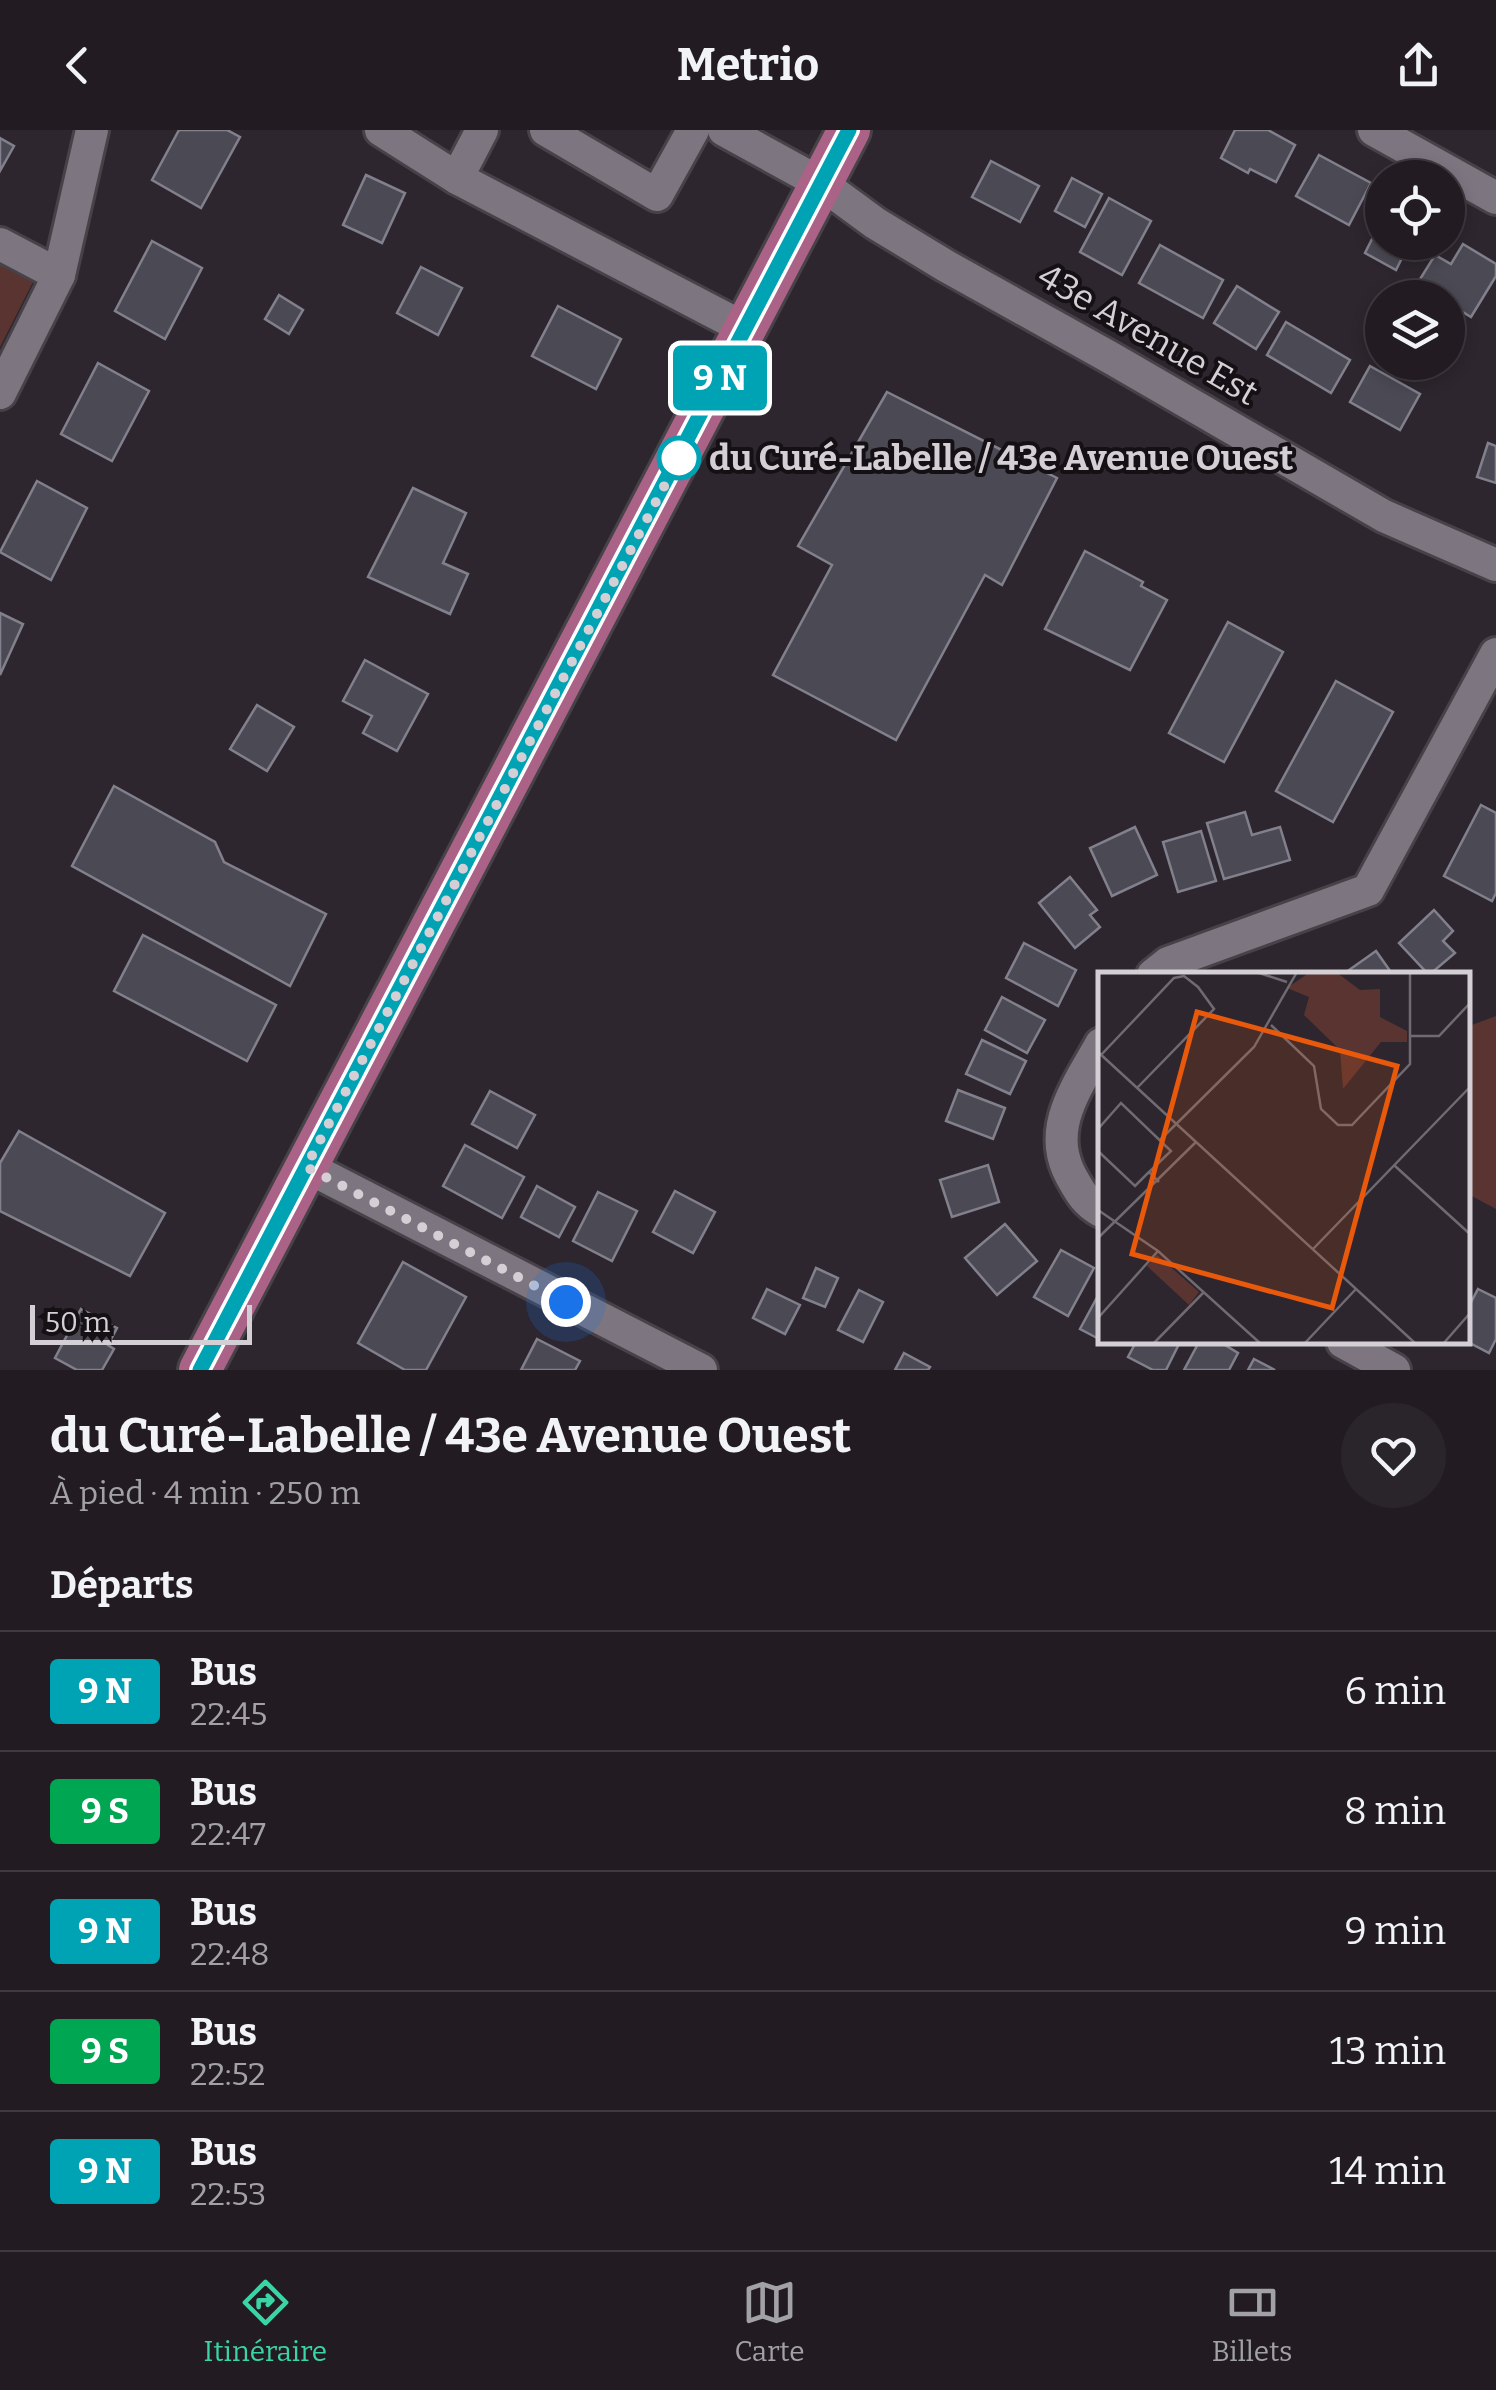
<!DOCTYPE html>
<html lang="fr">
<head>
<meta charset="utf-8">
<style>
  :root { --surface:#221c22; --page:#2a252a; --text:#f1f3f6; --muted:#a2a1a5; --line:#3f3a40; --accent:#3ad4a5 }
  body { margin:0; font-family:Bitter,serif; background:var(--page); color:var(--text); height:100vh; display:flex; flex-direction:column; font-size:38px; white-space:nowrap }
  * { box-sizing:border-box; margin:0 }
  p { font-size:32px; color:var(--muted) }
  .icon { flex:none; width:55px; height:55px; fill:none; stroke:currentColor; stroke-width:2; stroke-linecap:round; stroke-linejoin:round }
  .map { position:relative; height:1240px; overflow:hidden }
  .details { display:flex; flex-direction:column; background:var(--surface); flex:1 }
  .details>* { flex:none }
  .badge { padding:0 20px; border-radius:8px; font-size:35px; line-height:65px }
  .controls { position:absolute; left:1365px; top:30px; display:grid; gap:20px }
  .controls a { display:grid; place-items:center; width:100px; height:100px; border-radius:50%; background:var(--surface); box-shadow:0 5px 15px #0003,0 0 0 2px var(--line); font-size:50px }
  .scale { position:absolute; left:30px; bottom:25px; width:222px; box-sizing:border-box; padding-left:10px; border:5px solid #d4cfd5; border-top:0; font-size:28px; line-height:35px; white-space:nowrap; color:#d4cfd5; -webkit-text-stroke:8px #141014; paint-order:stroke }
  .you { position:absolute; width:50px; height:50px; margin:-25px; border:8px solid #fff; border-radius:50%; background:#1a73e8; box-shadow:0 0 0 15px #1a73e833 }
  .map>.badge { position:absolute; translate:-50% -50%; box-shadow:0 0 0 5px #fff }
  h2 { padding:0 50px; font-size:38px; line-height:90px }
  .round { display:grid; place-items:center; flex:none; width:105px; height:105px; border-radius:52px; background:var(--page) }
  .head { display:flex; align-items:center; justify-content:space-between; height:170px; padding:0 50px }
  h1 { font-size:48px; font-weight:700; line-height:75px }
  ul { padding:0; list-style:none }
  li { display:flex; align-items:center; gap:30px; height:120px; padding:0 50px; border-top:2px solid var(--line) }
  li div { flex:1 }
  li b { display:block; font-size:38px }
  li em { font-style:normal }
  li .badge { min-width:110px; font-weight:700; text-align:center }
  header { display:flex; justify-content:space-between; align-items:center; height:130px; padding:0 50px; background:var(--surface); font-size:45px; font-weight:700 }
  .tabs { display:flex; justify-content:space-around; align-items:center; height:140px; border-top:2px solid var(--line); background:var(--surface); font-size:28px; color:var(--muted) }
  .tabs a { display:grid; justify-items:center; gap:5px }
  .tabs .active { color:var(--accent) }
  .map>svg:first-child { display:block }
</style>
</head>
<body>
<header><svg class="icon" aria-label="back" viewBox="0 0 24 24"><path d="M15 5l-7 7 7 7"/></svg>Metrio<svg class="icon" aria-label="share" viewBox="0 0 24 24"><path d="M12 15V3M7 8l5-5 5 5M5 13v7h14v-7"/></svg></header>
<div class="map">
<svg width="1496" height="1240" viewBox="0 0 1496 1240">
  <rect width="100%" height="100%" fill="#2d262e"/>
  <g fill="#5a3431">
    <path d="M0 130 35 148 0 217Z"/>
    <path d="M1496 886V1079L1468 1064 1469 896Z"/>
  </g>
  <g fill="#4b4a54" stroke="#82808c" stroke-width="2.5">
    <path d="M179 0H227L240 7 201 78 152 50Z"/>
    <path d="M1235 0H1268L1295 15 1276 52 1250 39 1248 43 1221 28Z"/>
    <path d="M0 8 14 16 0 41Z"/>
    <path d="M1319 25 1371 53 1349 95 1296 66Z"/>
    <path d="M991 31 1039 56 1020 92 972 67Z"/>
    <path d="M366 45 405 63 382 113 343 95Z"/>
    <path d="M1072 48 1102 64 1085 97 1055 81Z"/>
    <path d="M1109 68 1151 91 1122 145 1080 122Z"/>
    <path d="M1382 89V112H1410L1396 140 1365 123Z"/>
    <path d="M152 111 202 138 165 209 115 181Z"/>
    <path d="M1463 114 1496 134V146L1471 187 1448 173V168H1439L1417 154 1435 125 1451 134Z"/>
    <path d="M1160 115 1223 150 1203 188 1139 153Z"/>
    <path d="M421 137 462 158 438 205 397 183Z"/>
    <path d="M1237 156 1279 182 1256 219 1214 193Z"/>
    <path d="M279 165 303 180 289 204 265 189Z"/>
    <path d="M558 176 621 209 596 259 532 226Z"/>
    <path d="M1286 192 1350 230 1331 263 1267 225Z"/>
    <path d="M98 233 149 261 112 331 61 304Z"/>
    <path d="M1370 236 1420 264 1400 300 1350 272Z"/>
    <path d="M887 262 1057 348 1002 455 985 445 896 610 773 545 832 435 798 416Z"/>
    <path d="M1488 313 1496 316V353L1477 347Z"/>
    <path d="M37 351 87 378 51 450 0 422Z"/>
    <path d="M413 358 466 383 443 433 468 444 450 484 368 447Z"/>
    <path d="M1085 421 1143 452 1141 456 1167 470 1130 540 1045 499Z"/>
    <path d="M0 483 23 494 0 545Z"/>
    <path d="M1228 492 1283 522 1224 632 1169 603Z"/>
    <path d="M365 530 428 564 397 621 363 603 372 586 343 571Z"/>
    <path d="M1336 551 1393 582 1333 692 1276 661Z"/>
    <path d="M257 575 294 597 267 641 230 619Z"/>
    <path d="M114 656 215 712 224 732 326 784 290 856 72 736Z"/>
    <path d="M1481 675 1496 683V763L1492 771 1444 746Z"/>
    <path d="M1245 682 1252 705 1280 697 1290 730 1224 749 1207 693Z"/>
    <path d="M1135 697 1157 745 1112 766 1090 718Z"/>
    <path d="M1201 701 1216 751 1178 762 1163 712Z"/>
    <path d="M1070 747 1097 780 1090 785 1100 797 1075 818 1039 773Z"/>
    <path d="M1434 780 1453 801 1443 811 1455 823 1429 845 1399 813Z"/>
    <path d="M143 805 276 875 247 931 114 861Z"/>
    <path d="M1024 813 1076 840 1058 876 1006 848Z"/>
    <path d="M1376 821 1393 845H1352L1349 840Z"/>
    <path d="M1002 867 1045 890 1027 923 985 900Z"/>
    <path d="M982 910 1026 931 1010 964 966 944Z"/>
    <path d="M958 960 1005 978 993 1009 946 991Z"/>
    <path d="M490 961 535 985 517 1018 472 994Z"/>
    <path d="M19 1001 165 1083 130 1146 0 1081V1033Z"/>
    <path d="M465 1015 524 1047 502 1088 443 1056Z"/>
    <path d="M988 1035 999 1072 952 1087 940 1050Z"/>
    <path d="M537 1056 575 1077 559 1107 521 1087Z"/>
    <path d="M675 1061 715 1082 693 1123 653 1102Z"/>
    <path d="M598 1062 637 1081 612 1131 573 1111Z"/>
    <path d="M1005 1094 1037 1131 997 1165 965 1128Z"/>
    <path d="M1061 1120 1094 1138 1068 1186 1034 1167Z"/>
    <path d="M403 1132 466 1167 426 1240H405L358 1213Z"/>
    <path d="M816 1138 838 1148 825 1177 803 1168Z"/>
    <path d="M767 1159 800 1175 785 1204 753 1188Z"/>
    <path d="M1478 1159 1496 1168V1209L1489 1223 1468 1212V1178Z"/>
    <path d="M859 1160 883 1172 863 1212 838 1200Z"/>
    <path d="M1101 1160V1210L1080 1199Z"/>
    <path d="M81 1179 117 1198 108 1215 114 1219 102 1240H77L55 1228Z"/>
    <path d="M537 1209 580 1231 575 1240H521Z"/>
    <path d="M1136 1212H1180L1166 1240H1153L1128 1227Z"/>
    <path d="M1199 1212H1220L1238 1223 1229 1240H1184Z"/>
    <path d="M904 1223 930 1237 928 1240H895Z"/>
    <path d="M1254 1229 1275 1240H1248Z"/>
  </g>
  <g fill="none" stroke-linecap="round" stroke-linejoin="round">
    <g stroke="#474148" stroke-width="38">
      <g id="minor">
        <path d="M381 0 457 48 746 199"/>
        <path d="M546 0 657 65 693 0"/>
        <path d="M724 0 822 54 875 93 946 136 1111 228 1384 386 1496 435"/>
        <path d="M1374 0 1496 68"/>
        <path d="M457 48 482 0"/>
        <path d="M0 114 59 145"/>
        <path d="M0 263 59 145 92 0"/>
        <path d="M1153 845 1168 833 1368 760 1496 524"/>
        <path d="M1101 914C1078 956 1045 998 1071 1046 1080 1062 1085 1072 1101 1081"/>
        <path d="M307 1037 701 1240"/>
        <path d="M1343 1212 1394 1240"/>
      </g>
    </g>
    <g stroke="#474148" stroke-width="48">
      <path id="major" d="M200 1240 849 0"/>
    </g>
    <use href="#minor" stroke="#7d757f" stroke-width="32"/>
    <use href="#major" stroke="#ab6287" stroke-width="42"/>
  </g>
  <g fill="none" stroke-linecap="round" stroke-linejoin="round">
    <g stroke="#fff" stroke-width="22">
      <path id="line" d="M200 1240 849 0"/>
    </g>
    <use href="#line" stroke="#00a3b4" stroke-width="15"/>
    <path stroke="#d4cfd5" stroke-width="10" stroke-dasharray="0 18" d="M566 1172 306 1037 679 328"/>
  </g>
  <circle fill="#fff" stroke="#00a3b4" stroke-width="5" cx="679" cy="328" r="20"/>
  <g text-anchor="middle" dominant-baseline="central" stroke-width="8" stroke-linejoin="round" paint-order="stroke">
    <g font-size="35" fill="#d4cfd5" stroke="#141014">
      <text transform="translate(1148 204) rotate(30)">43e Avenue Est</text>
    </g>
    <g font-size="35" font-weight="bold" fill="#d4cfd5" stroke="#141014" text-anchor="start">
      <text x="709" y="328">du Curé-Labelle / 43e Avenue Ouest</text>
    </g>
  </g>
  <g transform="translate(1098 842)">
    <rect width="372" height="372" fill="#2d262e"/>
    <path d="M212 0H238L262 18 282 17V45L309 59V70H283L245 117 242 78 206 43 211 25 189 16ZM59 283 101 320 91 333 49 294Z" fill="#5a3431"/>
    <path fill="none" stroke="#706a71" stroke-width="2.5" d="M158 0 189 10M173 53 216 94 223 137 240 153H254L312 92V0M313 64H341L373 30M0 80 318 372M3 83 76 6 86 4 100 15 116 37 39 116M0 157 23 131 73 179 51 200 61 210M62 168 156 75 199 0M0 179 37 214 51 200M297 194 373 263M0 238 60 279 163 372M0 266 98 170M215 277 373 114M0 346 60 279M55 372 106 320M206 372 258 317M345 372 373 340"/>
    <path fill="#e8590c" fill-opacity="0.15" stroke="#e8590c" stroke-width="5" d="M99 40 299 94 234 336 34 282Z"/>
    <rect width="372" height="372" fill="none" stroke="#d4cfd5" stroke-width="5"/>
  </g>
</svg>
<div class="controls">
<a><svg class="icon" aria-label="locate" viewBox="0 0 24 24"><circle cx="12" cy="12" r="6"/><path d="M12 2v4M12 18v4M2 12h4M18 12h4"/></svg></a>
<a><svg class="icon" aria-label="layers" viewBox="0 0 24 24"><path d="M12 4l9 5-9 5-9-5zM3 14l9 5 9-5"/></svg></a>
</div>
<div class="scale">50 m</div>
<div class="you" style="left:566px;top:1172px"></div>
<b class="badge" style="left:720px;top:248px;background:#00a3b4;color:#fff">9 N</b>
</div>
<section class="details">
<div class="head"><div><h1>du Curé-Labelle / 43e Avenue Ouest</h1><p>À pied · 4 min · 250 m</p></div><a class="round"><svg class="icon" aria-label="heart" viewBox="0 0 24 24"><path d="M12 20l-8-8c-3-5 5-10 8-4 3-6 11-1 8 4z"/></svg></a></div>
<h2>Départs</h2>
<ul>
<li><span class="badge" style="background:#00a3b4;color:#fff">9 N</span><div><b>Bus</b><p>22:45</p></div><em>6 min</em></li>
<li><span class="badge" style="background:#00a651;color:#fff">9 S</span><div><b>Bus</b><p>22:47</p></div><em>8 min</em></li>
<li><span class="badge" style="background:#00a3b4;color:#fff">9 N</span><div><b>Bus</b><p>22:48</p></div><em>9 min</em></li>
<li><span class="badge" style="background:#00a651;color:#fff">9 S</span><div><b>Bus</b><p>22:52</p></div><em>13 min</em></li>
<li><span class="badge" style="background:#00a3b4;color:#fff">9 N</span><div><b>Bus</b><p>22:53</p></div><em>14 min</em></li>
</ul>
</section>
<nav class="tabs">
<a class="active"><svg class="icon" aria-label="directions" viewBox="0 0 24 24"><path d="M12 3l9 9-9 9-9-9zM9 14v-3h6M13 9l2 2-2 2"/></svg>Itinéraire</a>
<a><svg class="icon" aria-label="map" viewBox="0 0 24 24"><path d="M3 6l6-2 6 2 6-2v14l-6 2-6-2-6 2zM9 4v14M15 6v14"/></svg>Carte</a>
<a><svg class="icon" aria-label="tickets" viewBox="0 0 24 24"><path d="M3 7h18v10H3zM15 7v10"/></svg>Billets</a>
</nav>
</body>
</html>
